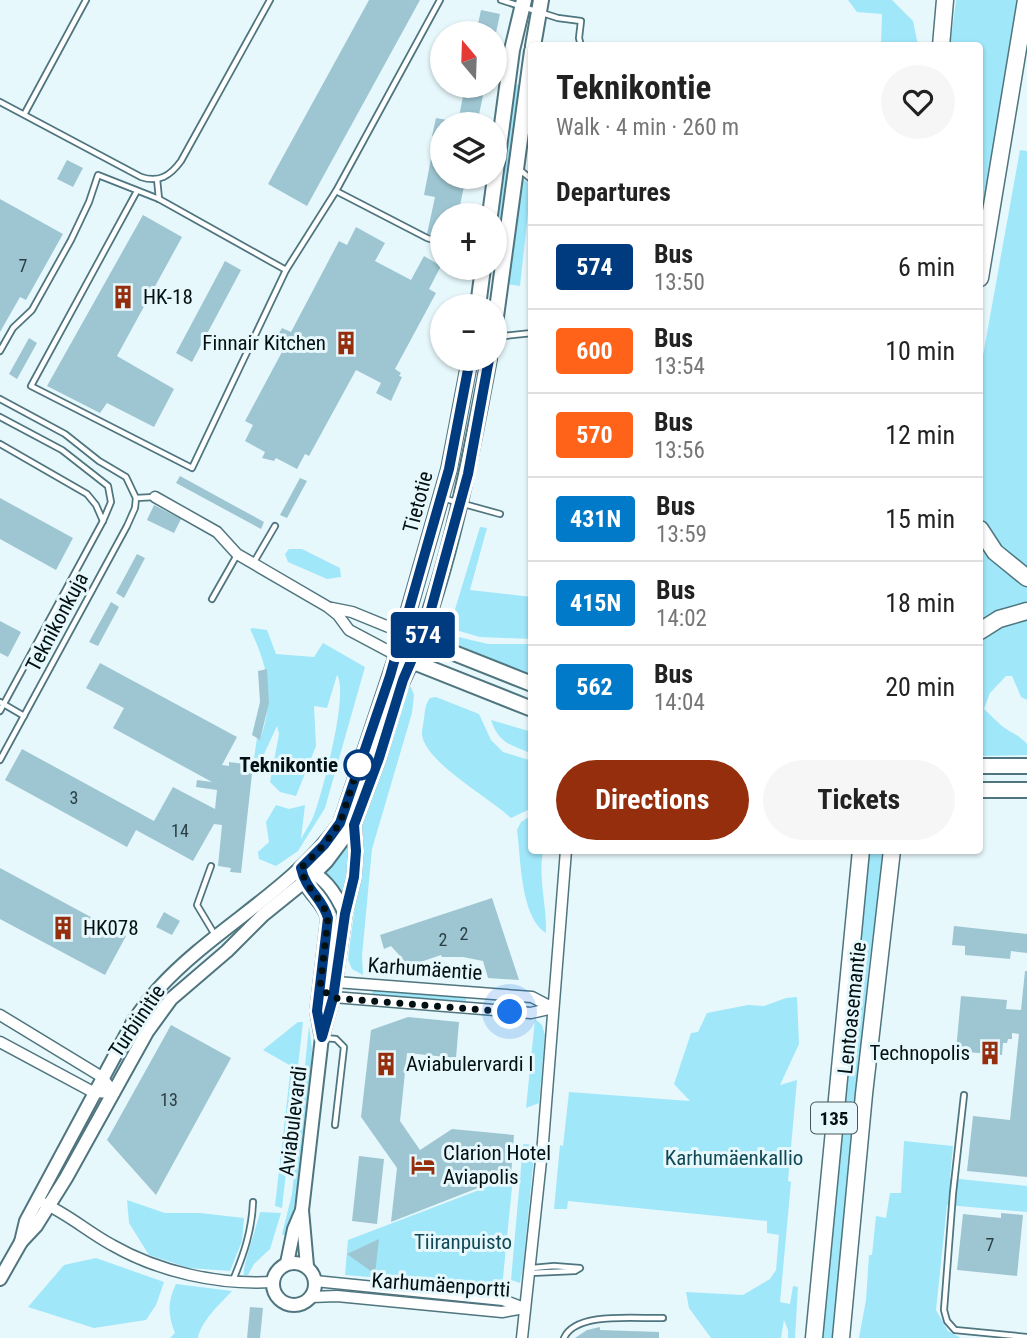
<!DOCTYPE html>
<html lang="en">
<head>
<meta charset="utf-8">
<style>
  :root { --surface:#fff; --page:#f6f6f6; --text:#222; --muted:#767676; --line:#e0e0e0; --accent:#952e0d }
  body { margin:0; font-family:"Roboto Condensed",sans-serif; background:var(--page); color:var(--text); height:100vh; display:flex; flex-direction:column; font-size:26px; white-space:nowrap }
  * { box-sizing:border-box; margin:0 }
  p { font-size:23px; color:var(--muted) }
  .icon { flex:none; width:38px; height:38px; fill:none; stroke:currentColor; stroke-width:2; stroke-linecap:round; stroke-linejoin:round }
  .map { position:relative; flex:1; overflow:hidden }
  .panel { position:absolute; left:528px; top:42px; width:455px; height:812px; display:flex; flex-direction:column; background:var(--surface); border-radius:7px; box-shadow:0 2px 5px #0004 }
  .panel>* { flex:none }
  .badge { padding:0 14px; border-radius:5px; font-size:24px; line-height:46px }
  .needle { width:46px; rotate:341deg }
  .fabs { position:absolute; left:430px; top:21px; display:grid; gap:14px }
  .fabs a { display:grid; place-items:center; width:77px; height:77px; border-radius:50%; background:var(--surface); box-shadow:0 2px 5px #0004; font-size:35px }
  .you { position:absolute; width:35px; height:35px; margin:-18px; border:5px solid #fff; border-radius:50%; background:#1a73e8; box-shadow:0 0 0 10px #1a73e833 }
  .map>.badge { position:absolute; translate:-50% -50%; box-shadow:0 0 0 4px #fff }
  h2 { padding:0 28px; font-size:26px; line-height:63px }
  .round { display:grid; place-items:center; flex:none; width:74px; height:74px; border-radius:37px; background:var(--page) }
  .headline { display:flex; align-items:center; justify-content:space-between; height:119px; padding:0 28px }
  h1 { font-size:33px; font-weight:700; line-height:52px }
  .button { display:flex; gap:14px; margin-top:auto; padding:14px 28px }
  .button a { flex:1; height:80px; border-radius:42px; background:var(--accent); color:#fff; font-size:28px; font-weight:700; line-height:80px; text-align:center }
  .button a+a { background:var(--page); color:var(--text) }
  ul { padding:0; list-style:none }
  li { display:flex; align-items:center; gap:21px; height:84px; padding:0 28px; border-top:2px solid var(--line) }
  li div { flex:1 }
  li b { display:block; font-size:26px }
  li em { font-style:normal }
  li .badge { min-width:77px; font-weight:700; text-align:center }
  .map>svg:first-child { display:block }
</style>
</head>
<body>
<div class="map">
<svg width="1027" height="1338" viewBox="0 0 1027 1338">
  <rect width="100%" height="100%" fill="#e7f8fc"/>
  <g fill="#a0e7fa">
    <path d="M848 0H892L913 21 918 45H881L882 14 857 12Z"/>
    <path d="M956 0H1020L980 242V46H950Z"/>
    <path d="M512 84 521 85 503 235 498 238V204Z"/>
    <path d="M1020 150 1027 151V571C1007 556 991 540 980 517V372Z"/>
    <path d="M521 178 531 185 520 286 507 284Z"/>
    <path d="M480 527 487 528 470 590 532 597V639L480 637 452 629 450 626Z"/>
    <path d="M980 546 998 566 1027 586V605L980 623Z"/>
    <path d="M289 549H302L340 568 341 577 327 579 288 562 285 554Z"/>
    <path d="M1027 619V700L1021 697 1012 676H1006L990 693 984 709C991 715 996 721 1002 726 1011 733 1018 734 1027 744V755L980 756V642C993 631 1010 621 1027 619Z"/>
    <path d="M253 628 267 630 276 654 314 657 323 643 365 667 325 808 298 851 276 866 259 859 258 852 269 842 266 822 276 805 289 809 305 805 301 839C305 831 311 823 314 815 323 790 349 693 337 675L327 708 314 706 316 746 296 796 280 792 270 782 279 734 277 726 259 765H253L257 738 260 739C275 699 268 666 250 629Z"/>
    <path d="M454 636 488 644H532V675L448 641Z"/>
    <path d="M411 687 414 695 412 713 372 849 362 956 363 975 352 969 348 959 360 867V822L370 799 407 688Z"/>
    <path d="M436 697 479 714 491 740 503 752 532 761V808L511 818C490 798 426 763 422 735 422 731 423 724 424 719 425 710 425 705 430 698Z"/>
    <path d="M491 720 532 732V754C510 744 499 744 491 720Z"/>
    <path d="M532 815V850L543 851C538 879 547 905 546 933 520 917 521 858 517 830L521 822Z"/>
    <path d="M348 842 351 861 344 896 340 895 324 876V872Z"/>
    <path d="M869 851H884L869 965 834 1338H822Z"/>
    <path d="M373 988 466 996V1003L372 995Z"/>
    <path d="M797 997 799 1044 780 1085 797 1080 788 1181 791 1182 780 1302 790 1304 793 1286 798 1287 795 1338H788V1330L784 1320 781 1338H711L689 1308 686 1292 743 1295 770 1279 776 1270 779 1235 767 1233V1221L568 1201 567 1209H554L560 1145 563 1146 569 1092 690 1101 674 1084 691 1033 698 1032 707 1013 748 1005 764 1006 786 998Z"/>
    <path d="M535 1019 542 1025 545 1035 539 1103 526 1108Z"/>
    <path d="M298 1022H303L282 1208 275 1206 291 1066 263 1050Z"/>
    <path d="M309 1026 312 1049 311 1067 298 1189 287 1237 282 1234 292 1194Z"/>
    <path d="M904 1141 953 1146 950 1178 1027 1186V1212L947 1205 936 1310 948 1331 961 1338H859L866 1300 869 1255H872L876 1216 886 1218 890 1193H901Z"/>
    <path d="M524 1144 535 1145 523 1268 520 1283 511 1280 523 1145Z"/>
    <path d="M513 1177 502 1288 345 1275 348 1240Z"/>
    <path d="M127 1200 165 1213H200L244 1218 242 1241 230 1271 189 1268 149 1255 129 1223Z"/>
    <path d="M260 1212 281 1213 270 1249 254 1264 248 1275H244C242 1267 257 1226 260 1212Z"/>
    <path d="M96 1258 164 1282 156 1305 146 1320 94 1328 28 1307 64 1265Z"/>
    <path d="M176 1284 232 1291C220 1304 201 1321 198 1338H170L175 1333C168 1315 167 1302 176 1284Z"/>
  </g>
  <g fill="#9ec6d2">
    <path d="M369 0H420L307 206 268 184Z"/>
    <path d="M481 10 500 14 496 33H476Z"/>
    <path d="M465 86H485L477 124H443V138L432 136 436 118 458 122Z"/>
    <path d="M435 138 443 139V177H466L458 215H443V237L427 234 435 197 424 195Z"/>
    <path d="M67 160 83 168 73 187 57 179Z"/>
    <path d="M0 199 63 234 26 300 20 297 0 332Z"/>
    <path d="M143 215 182 237 117 356 174 389 154 427 107 403 100 413 47 386Z"/>
    <path d="M356 227 385 243 375 261 411 280 424 256 441 266 429 289 436 293 395 369 401 373 399 376 402 377 391 401 376 393 381 383 356 370 309 456 305 454 297 469 276 458 274 461 262 458 265 452 245 441 253 425 245 421 283 350 280 349 286 337 279 333 282 328 291 332 339 241 347 245Z"/>
    <path d="M225 261 241 270 192 362 176 353Z"/>
    <path d="M29 338 37 343 17 379 9 374Z"/>
    <path d="M180 476 264 522 261 529 176 483Z"/>
    <path d="M300 478 307 481 287 518 280 515Z"/>
    <path d="M0 498 73 538 56 570 0 539Z"/>
    <path d="M154 505 181 519 174 533 147 520Z"/>
    <path d="M137 554 145 558 124 598 116 593Z"/>
    <path d="M111 602 119 607 98 646 89 642Z"/>
    <path d="M0 621 21 632 8 657 0 653Z"/>
    <path d="M100 663 237 737 222 765 229 766V762L253 765 241 873 230 872 231 868 218 866 222 825 214 824 193 861 136 830 127 847 5 780 22 749 154 821 173 787 215 809 217 790 196 787 197 780 212 782 113 728 124 708 86 688Z"/>
    <path d="M267 669 269 703 260 740 252 735 260 702 258 671Z"/>
    <path d="M0 868 126 936 105 975 0 919Z"/>
    <path d="M492 898 519 980 488 978 483 961 463 957H442L441 955 409 966 391 946 384 949 380 935Z"/>
    <path d="M164 912 180 921 172 935 156 927Z"/>
    <path d="M954 926 1027 934V953L1011 951 1010 959 965 955V946L952 945Z"/>
    <path d="M1025 971H1027V1177L967 1171 973 1116 1010 1120 1019 1034 1012 1033V1039H1008L1007 1043H1003L1002 1055 956 1051 961 996 1007 1000 1006 1009 1021 1010Z"/>
    <path d="M408 1017 459 1022 456 1058 407 1053 400 1121 420 1150 452 1129 514 1135 511 1175 391 1222 397 1168 361 1117 371 1030Z"/>
    <path d="M171 1025 231 1058 156 1195 107 1140Z"/>
    <path d="M359 1156 384 1159 377 1224 352 1221Z"/>
    <path d="M1001 1213 1023 1215 1017 1276 957 1270 963 1214 1001 1218Z"/>
    <path d="M379 1239 375 1274 347 1254Z"/>
    <path d="M250 1307 263 1308 260 1338H247Z"/>
    <path d="M600 1327V1330L659 1332V1338H575L587 1330Z"/>
  </g>
  <g fill="none" stroke-linecap="round" stroke-linejoin="round">
    <g stroke="#4f757f" stroke-width="8">
      <g id="service">
        <path d="M501 0 558 18 581 21 579 38 581 46"/>
        <path d="M0 102 141 177C159 183 170 176 181 161L270 0"/>
        <path d="M25 113 86 0"/>
        <path d="M519 169 532 180"/>
        <path d="M157 179 159 199"/>
        <path d="M336 191 440 0"/>
        <path d="M286 270 336 191 427 238 443 243"/>
        <path d="M495 337 532 333"/>
        <path d="M0 351 13 328 32 310 71 240 89 202 98 175 159 199 286 270 192 468 31 386 137 191"/>
        <path d="M0 399 65 434 99 461 126 477 136 498 135 508 127 526 0 760"/>
        <path d="M0 417 62 450 108 486 111 502 103 521 0 711"/>
        <path d="M0 444 87 494 96 505 103 521"/>
        <path d="M136 498 155 497"/>
        <path d="M442 498 500 514"/>
        <path d="M254 562 275 526"/>
        <path d="M212 599 237 555"/>
        <path d="M0 702 24 716"/>
        <path d="M211 866 197 905 215 935"/>
        <path d="M325 1038 336 1039 344 1047 335 1125"/>
        <path d="M964 1095 953 1193 944 1310 947 1321 955 1330 1027 1337"/>
        <path d="M530 1273 575 1271 580 1268 554 1266 532 1268"/>
        <path d="M233 1280C244 1254 252 1230 253 1202"/>
        <path d="M564 1338C576 1311 637 1319 663 1318"/>
      </g>
    </g>
    <g stroke="#4f757f" stroke-width="13">
      <g id="minor">
        <path d="M155 497 217 532 237 554 328 607 338 615 349 630 396 655"/>
        <path d="M332 608 352 612 401 632"/>
        <path d="M320 988 336 982 532 997 553 1008"/>
        <path d="M329 994 333 997 531 1013 553 1008"/>
        <path d="M0 1015 102 1077 114 1093"/>
        <path d="M0 1042 93 1092 114 1093"/>
        <path d="M43 1203C68 1214 88 1232 112 1245 159 1272 218 1285 273 1282"/>
        <path d="M315 1281 503 1300 524 1308"/>
        <path d="M311 1297 337 1296 502 1312 524 1308"/>
        <path d="M522 1338 543 1142 566 850"/>
      </g>
    </g>
    <g stroke="#4f757f" stroke-width="16">
      <g id="tertiary">
        <path d="M308 871C326 877 338 898 345 914"/>
        <path d="M303 876C306 892 323 901 328 918L317 1011 321 1034"/>
        <path d="M21 1242 26 1221 133 1022C141 1010 150 998 159 988 215 927 292 891 340 823L396 655"/>
        <circle cx="294" cy="1284" r="21"/>
        <path d="M287 1263 294 1229 302 1210"/>
        <path d="M307 1266 302 1210 322 1037 333 997 345 914 354 877 356 851 354 825 379 758 400 688 412 662"/>
        <path d="M0 1279 21 1242 36 1226 66 1178 147 1032 171 999 227 951 263 915 315 873 327 861 354 825"/>
      </g>
    </g>
    <g stroke="#4f757f" stroke-width="18">
      <g id="secondary">
        <path d="M533 46 541 0"/>
        <path d="M490 215 512 50 524 0"/>
        <path d="M478 306 483 268"/>
        <path d="M495 324 532 51"/>
        <path d="M470 359 449 469 396 655 532 709"/>
        <path d="M401 632 532 684"/>
        <path d="M412 662C450 564 470 461 489 359"/>
        <path d="M980 766H1027"/>
        <path d="M980 790H1027"/>
      </g>
    </g>
    <g stroke="#4f757f" stroke-width="19">
      <g id="trunk">
        <path d="M941 46 945 0"/>
        <path d="M980 278 1026 0"/>
        <path d="M980 529 995 552 1027 578"/>
        <path d="M980 631 999 619 1027 611"/>
        <path d="M814 1338 861 850"/>
        <path d="M841 1338 864 1094 892 850"/>
      </g>
    </g>
    <use href="#service" stroke="#fff" stroke-width="4.5"/>
    <use href="#minor" stroke="#fff" stroke-width="10"/>
    <use href="#tertiary" stroke="#fff" stroke-width="12"/>
    <use href="#secondary" stroke="#fff" stroke-width="14"/>
    <use href="#trunk" stroke="#fff" stroke-width="16"/>
  </g>
  <g fill="none" stroke-linecap="round" stroke-linejoin="round">
    <g stroke="#fff" stroke-width="16">
      <path id="line" d="M470 359 449 469 390 676 340 823 324 845 301 868C306 891 322 897 328 918L317 1011 322 1037 333 998 345 914 354 877 356 851 354 825 379 758 403 680 427 624 468 474 489 359"/>
    </g>
    <use href="#line" stroke="#003b80" stroke-width="10"/>
    <path stroke="#031014" stroke-width="7" stroke-dasharray="0 12.6" d="M359 765 362 755 340 823 324 845 301 868C306 891 322 897 328 918L320 988 333 998 510 1012"/>
  </g>
  <defs>
    <g id="building-bare" transform="scale(1.89)"><path d="M-4-6H4V6H1V3H-1V6H-4ZM-2.5-4.3h1.7v1.8h-1.7ZM.8-4.3h1.7v1.8H.8ZM-2.5-1h1.7V.8h-1.7ZM.8-1h1.7V.8H.8Z" fill="#952e0d" stroke="#e7f8fc" stroke-width="2.5" paint-order="stroke"/></g>
    <g id="hotel-bare" transform="scale(1.89)"><path d="M-6-4.5h1.5V1H6V5H4.5V3h-9V5H-6ZM-4 0a1.8 1.8 0 1 1 3.6 0ZM.5 0V-2.5h3Q6-2.5 6 0Z" fill="#952e0d" stroke="#e7f8fc" stroke-width="2.5" paint-order="stroke"/></g>
  </defs>
  <g fill-rule="evenodd">
    <use href="#building-bare" x="123" y="297"/>
    <use href="#building-bare" x="346" y="343"/>
    <use href="#building-bare" x="63" y="928"/>
    <use href="#building-bare" x="990" y="1053"/>
    <use href="#building-bare" x="386" y="1064"/>
    <use href="#hotel-bare" x="423" y="1165"/>
  </g>
  <circle fill="#fff" stroke="#003b80" stroke-width="3.5" cx="359" cy="765" r="14"/>
  <g text-anchor="middle" dominant-baseline="central" stroke-width="6" stroke-linejoin="round" paint-order="stroke">
    <g font-size="18" fill="#2a3e44">
      <text x="23" y="265">7</text>
      <text x="74" y="797">3</text>
      <text x="180" y="830">14</text>
      <text x="464" y="933">2</text>
      <text x="443" y="939">2</text>
      <text x="169" y="1099">13</text>
      <text x="990" y="1244">7</text>
    </g>
    <rect fill="#e7f8fc" stroke="#47565a" stroke-width="2" x="811" y="1102.5" width="46" height="31" rx="5"/>
    <g font-size="19" font-weight="bold" fill="#031014">
      <text x="834" y="1118">135</text>
    </g>
    <g font-size="21" fill="#031014" stroke="#e7f8fc" text-anchor="start">
      <text x="143" y="297">HK-18</text>
      <text x="326" y="343" text-anchor="end">Finnair Kitchen</text>
      <text x="83" y="928">HK078</text>
      <text x="970" y="1053" text-anchor="end">Technopolis</text>
      <text x="406" y="1064">Aviabulervardi I</text>
      <text x="443" y="1153">Clarion Hotel<tspan x="443" dy="24">Aviapolis</tspan></text>
    </g>
    <g font-size="21" fill="#031014" stroke="#e7f8fc">
      <text transform="translate(418 502) rotate(-75)">Tietotie</text>
      <text transform="translate(57 622) rotate(-62)">Teknikonkuja</text>
      <text transform="translate(425 969) rotate(4)">Karhumäentie</text>
      <text transform="translate(852 1008) rotate(-84)">Lentoasemantie</text>
      <text transform="translate(137 1021) rotate(-56)">Turbiinitie</text>
      <text transform="translate(293 1121) rotate(-83)">Aviabulevardi</text>
      <text transform="translate(441 1285) rotate(4)">Karhumäenportti</text>
    </g>
    <g font-size="21" font-weight="bold" fill="#031014" stroke="#e7f8fc" text-anchor="end">
      <text x="338" y="765">Teknikontie</text>
    </g>
    <g font-size="21" fill="#114956" stroke="#e7f8fc">
      <text x="734" y="1158">Karhumäenkallio</text>
      <text x="463" y="1242">Tiiranpuisto</text>
    </g>
  </g>
</svg>
<div class="fabs">
<a><svg class="needle" viewBox="-14 -14 28 28"><path d="M0-13l5 13h-10z" fill="#e53935"/><path d="M0 13l5-13h-10z" fill="#767676"/></svg></a>
<a><svg class="icon" aria-label="layers" viewBox="0 0 24 24"><path d="M12 4l9 5-9 5-9-5zM3 14l9 5 9-5"/></svg></a>
<a>+</a>
<a>−</a>
</div>
<div class="you" style="left:510px;top:1012px"></div>
<b class="badge" style="left:423px;top:635px;background:#003b80;color:#fff">574</b>
<section class="panel">
<div class="headline"><div><h1>Teknikontie</h1><p>Walk · 4 min · 260 m</p></div><a class="round"><svg class="icon" aria-label="heart" viewBox="0 0 24 24"><path d="M12 20l-8-8c-3-5 5-10 8-4 3-6 11-1 8 4z"/></svg></a></div>
<h2>Departures</h2>
<ul>
<li><span class="badge" style="background:#003b80;color:#fff">574</span><div><b>Bus</b><p>13:50</p></div><em>6 min</em></li>
<li><span class="badge" style="background:#ff6319;color:#fff">600</span><div><b>Bus</b><p>13:54</p></div><em>10 min</em></li>
<li><span class="badge" style="background:#ff6319;color:#fff">570</span><div><b>Bus</b><p>13:56</p></div><em>12 min</em></li>
<li><span class="badge" style="background:#007ac9;color:#fff">431N</span><div><b>Bus</b><p>13:59</p></div><em>15 min</em></li>
<li><span class="badge" style="background:#007ac9;color:#fff">415N</span><div><b>Bus</b><p>14:02</p></div><em>18 min</em></li>
<li><span class="badge" style="background:#007ac9;color:#fff">562</span><div><b>Bus</b><p>14:04</p></div><em>20 min</em></li>
</ul>
<div class="button"><a>Directions</a><a>Tickets</a></div>
</section>
</div>
</body>
</html>
